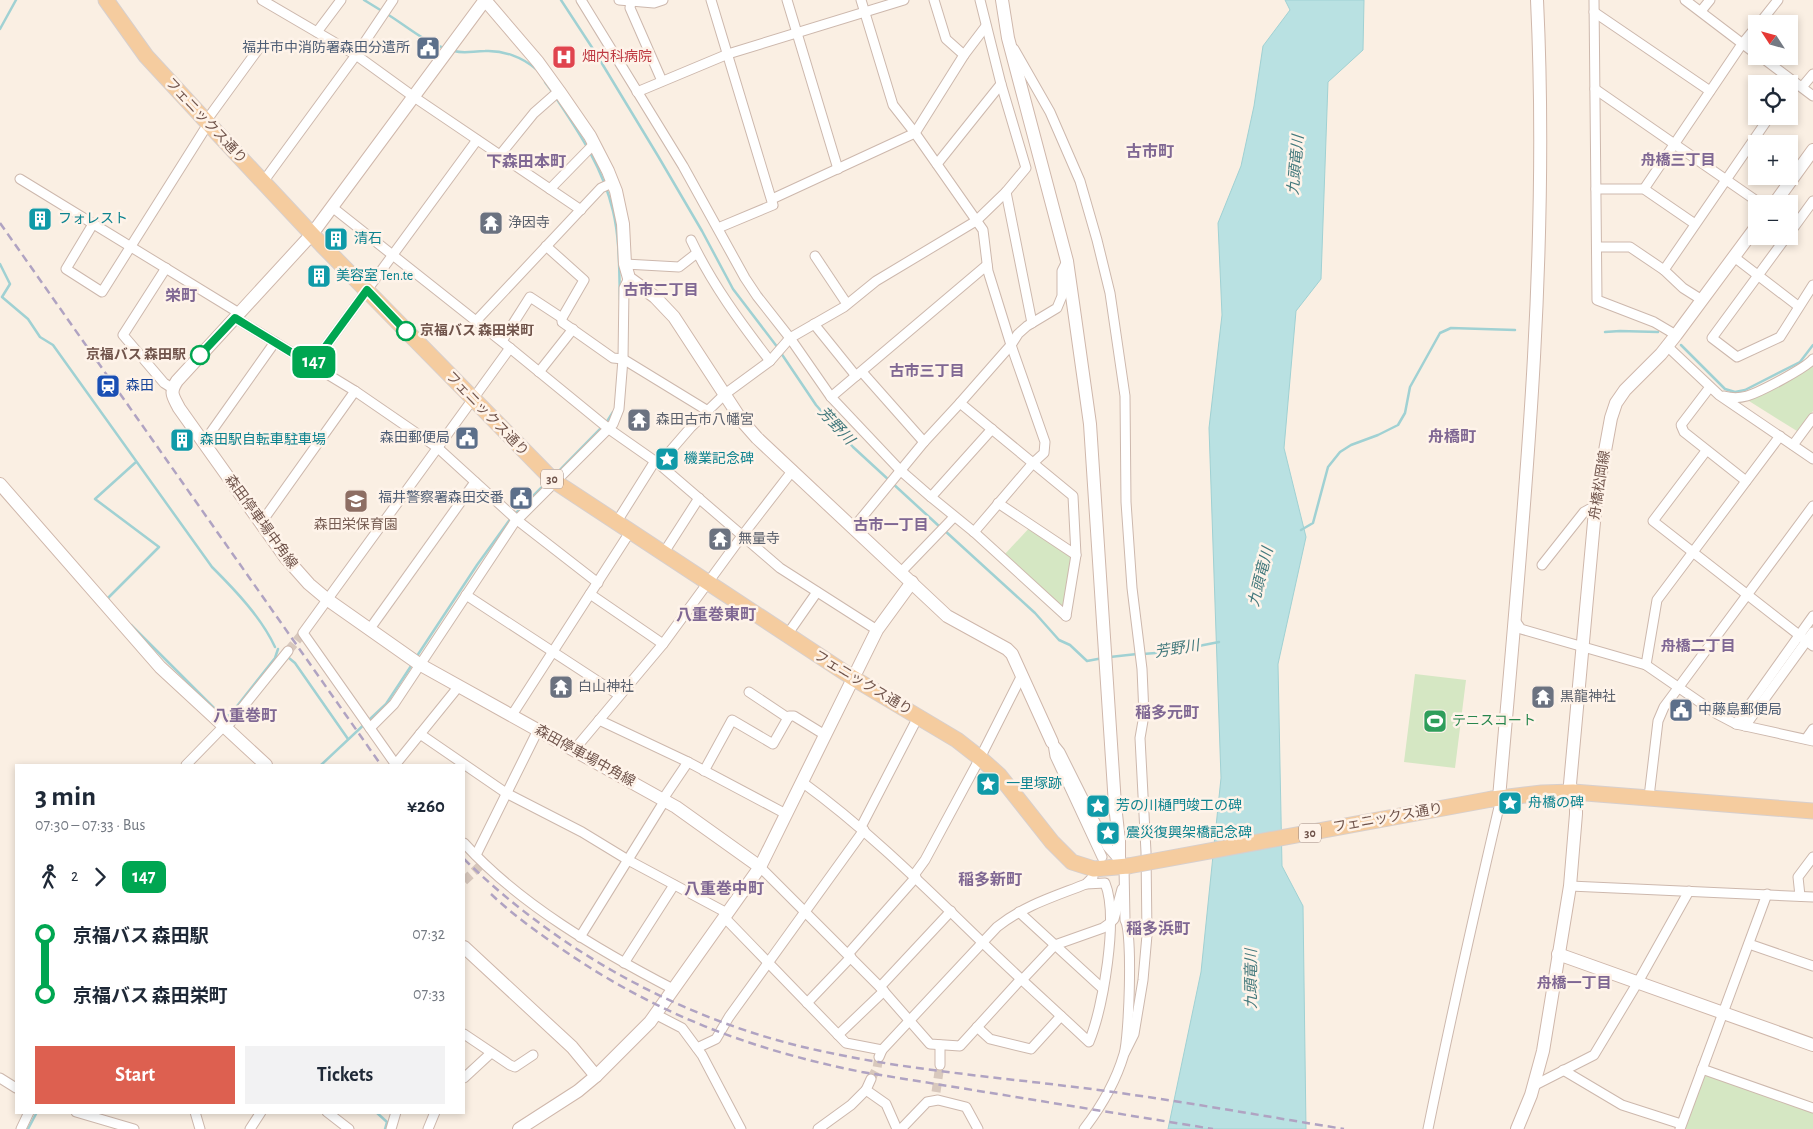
<!DOCTYPE html>
<html lang="en">
<head>
<meta charset="utf-8">
<style>
  :root { --surface:#fff; --page:#f2f2f3; --text:#1f2937; --muted:#747a83; --accent:#dd6050 }
  body { margin:0; font-family:"Alegreya Sans","Noto Sans JP",sans-serif; background:var(--page); color:var(--text); height:100vh; display:flex; flex-direction:column; font-size:19px; white-space:nowrap }
  * { box-sizing:border-box; margin:0 }
  p { font-size:16px; color:var(--muted) }
  .icon { flex:none; width:28px; height:28px; fill:none; stroke:currentColor; stroke-width:2; stroke-linecap:round; stroke-linejoin:round }
  .map { position:relative; flex:1; overflow:hidden }
  .drawer { position:absolute; left:15px; top:764px; width:450px; height:350px; display:flex; flex-direction:column; background:var(--surface); border-radius:0px; box-shadow:0 2px 8px #0003 }
  .drawer>* { flex:none }
  .badge { padding:0 10px; border-radius:8px; font-size:18px; line-height:32px }
  .needle { width:32px; rotate:306deg }
  .controls { position:absolute; left:1748px; top:15px; display:grid; gap:10px }
  .controls a { display:grid; place-items:center; width:50px; height:50px; border-radius:0px; background:var(--surface); box-shadow:0 2px 8px #0003; font-size:25px }
  .map>.badge { position:absolute; translate:-50% -50%; box-shadow:0 0 0 2px #fff }
  .legs { display:flex; align-items:center; gap:8px; height:55px; padding:0 20px; font-size:16px }
  .legs p { margin-inline-start:auto }
  .headline { display:flex; align-items:center; justify-content:space-between; height:85px; padding:0 20px }
  h1 { font-size:28px; font-weight:700; line-height:38px }
  .cta { display:flex; gap:10px; margin-top:auto; padding:10px 20px }
  .cta a { flex:1; height:58px; border-radius:0px; background:var(--accent); color:#fff; font-size:20px; font-weight:700; line-height:58px; text-align:center }
  .cta a+a { background:var(--page); color:var(--text) }
  ul { padding:0 20px; list-style:none }
  li { display:flex; align-items:center; gap:18px; height:60px; font-size:19px }
  li i { display:grid; place-items:center; width:8px; height:100%; margin:0 6px; background:currentColor }
  li i::after { content:''; width:12px; height:12px; margin:-6px; border:4px solid; border-radius:50%; background:var(--surface) }
  li p { margin-inline-start:auto }
  li:first-child i { background:linear-gradient(#0000 50%,currentColor 0) }
  li:last-child i { background:linear-gradient(currentColor 50%,#0000 0) }
  .map>svg:first-child { display:block }
</style>
</head>
<body>
<div class="map">
<svg width="1813" height="1129" viewBox="0 0 1813 1129">
  <rect width="100%" height="100%" fill="#faefe3"/>
  <g fill="#d5e7c3">
    <path d="M1813 361V411L1797 431 1749 401 1761 392Z"/>
    <path d="M1032 525 1076 555 1065 614 1004 555Z"/>
    <path d="M1415 674 1466 680 1455 768 1404 762Z"/>
    <path d="M1705 1070 1813 1108V1129H1681Z"/>
  </g>
  <path fill="#b9e1e2" stroke="#a0d1d3" d="M1285 0H1364L1363 50 1328 82 1321 279 1296 311 1284 448 1306 537 1278 664 1282 866 1303 906 1306 1129H1168L1201 972 1221 778 1209 428 1222 315 1218 223 1241 166 1254 106 1263 46 1290 10Z"/>
  <g fill="none" stroke-linecap="round" stroke-linejoin="round">
    <g stroke="#a0d1d3" stroke-width="2.5">
      <path d="M364 0 382 11"/>
      <path d="M561 0 595 52 658 156 702 231 733 289 778 348"/>
      <path d="M387 14C405 25 423 41 444 48"/>
      <path d="M0 29 16 0"/>
      <path d="M454 51C465 54 473 51 485 51 503 50 522 57 536 69"/>
      <path d="M545 82 553 93"/>
      <path d="M556 98C580 134 603 168 613 211 620 240 619 271 620 300"/>
      <path d="M0 264 10 284 2 297 28 319 40 337 53 345 212 567C235 590 261 617 275 647"/>
      <path d="M1605 332 1620 331 1658 332"/>
      <path d="M1681 345 1725 389 1735 392 1745 390 1800 362 1813 345"/>
      <path d="M781 353 816 405 853 447 940 527"/>
      <path d="M556 474 606 423 613 412"/>
      <path d="M515 514 548 481"/>
      <path d="M944 530 1035 613 1059 640 1070 645 1087 661 1103 658"/>
      <path d="M1301 530 1313 523 1328 467 1340 452 1351 445 1378 435 1398 425 1405 413 1410 387 1440 333 1451 328 1515 330"/>
      <path d="M109 600 108 598 159 547 95 499 136 462"/>
      <path d="M131 625 222 716 230 715 275 658 278 649"/>
      <path d="M1143 654 1168 652 1219 642"/>
      <path d="M417 656 477 565 511 518"/>
      <path d="M1110 657 1137 654"/>
      <path d="M289 658 295 663 348 739"/>
      <path d="M321 765 386 704 413 663"/>
      <path d="M376 1112 387 1122 385 1129"/>
      <path d="M28 1129 37 1112"/>
    </g>
    <g stroke="#d8c8bd" stroke-width="9" stroke-dasharray="9 4.5" stroke-linecap="butt">
      <path d="M288 651 303 633"/>
      <path d="M464 881 480 866"/>
      <path d="M871 1079 877 1068 879 1057"/>
      <path d="M936 1092 940 1065"/>
    </g>
    <g stroke="#cdb8ad" stroke-width="11">
      <g id="street">
        <path d="M262 0 356 55 414 97 581 210"/>
        <path d="M581 0 683 166 745 278 757 296 790 338 831 397 900 470 931 497"/>
        <path d="M619 0 654 3 663 0"/>
        <path d="M711 0 773 205 718 228"/>
        <path d="M787 0 838 169"/>
        <path d="M861 0 893 105 915 133 983 230 988 271 1011 345 1045 442 1044 453 1033 463 974 532"/>
        <path d="M934 0 946 39 964 55"/>
        <path d="M1594 0 1597 300 1654 322 1676 335"/>
        <path d="M1685 0 1756 54"/>
        <path d="M631 1 630 8 662 81"/>
        <path d="M1701 11 1710 0"/>
        <path d="M1594 12 1710 91"/>
        <path d="M1759 24 1778 0"/>
        <path d="M317 32 341 0"/>
        <path d="M1014 49 1050 112 1080 181 1097 240 1110 293 1125 396 1126 502 1132 588 1142 669 1144 715 1140 738 1146 852 1147 935 1143 980 1134 1034 1125 1052"/>
        <path d="M1760 56 1813 96"/>
        <path d="M1802 87 1813 74"/>
        <path d="M1595 89 1761 204"/>
        <path d="M637 92 728 54 904 0"/>
        <path d="M206 121 262 44"/>
        <path d="M500 155 534 113 559 91"/>
        <path d="M937 164 1001 84"/>
        <path d="M20 179 239 313"/>
        <path d="M263 182 356 55 393 0"/>
        <path d="M550 189 594 144"/>
        <path d="M1596 189H1644L1695 224"/>
        <path d="M1644 189 1742 44 1756 27"/>
        <path d="M1006 192 1032 323"/>
        <path d="M772 199 915 133 964 55 986 26"/>
        <path d="M332 207 510 348 609 429 659 464 780 568 877 630"/>
        <path d="M93 224 66 269 102 292 208 124"/>
        <path d="M1789 234 1813 201"/>
        <path d="M1787 236 1712 338 1737 357 1780 337 1813 285"/>
        <path d="M691 240C712 284 740 322 770 361"/>
        <path d="M546 246 584 280 562 318V322L613 358 623 359 708 411"/>
        <path d="M1597 247H1630L1664 270 1683 288 1702 300"/>
        <path d="M815 256 847 304"/>
        <path d="M1734 257 1798 306"/>
        <path d="M625 264 679 267 697 253"/>
        <path d="M166 268 123 335 164 383 172 388"/>
        <path d="M1664 270 1770 116"/>
        <path d="M235 318 355 391 438 448 517 520 598 583"/>
        <path d="M476 321 601 188 612 183"/>
        <path d="M814 324 856 376"/>
        <path d="M502 341 530 297 562 318"/>
        <path d="M1667 346 1719 395 1813 459"/>
        <path d="M312 365 477 140"/>
        <path d="M539 372 573 329"/>
        <path d="M862 372 924 442"/>
        <path d="M1710 387 1681 425 1684 432 1746 481"/>
        <path d="M1724 396C1731 398 1740 398 1747 396 1760 392 1806 368 1813 359"/>
        <path d="M831 397 987 265"/>
        <path d="M960 403 1073 496 1076 555 1066 616"/>
        <path d="M992 429 931 497 974 532 1066 616"/>
        <path d="M1780 436 1657 600 1646 665 1717 714 1736 724 1813 741"/>
        <path d="M204 442 275 342"/>
        <path d="M1793 445 1813 418"/>
        <path d="M1706 451 1653 521 1813 646"/>
        <path d="M659 464 691 427 725 394 770 361 790 338 844 307 876 281 976 221 1006 192 1026 168 1001 84 980 0"/>
        <path d="M998 503 1076 555"/>
        <path d="M261 523 355 391"/>
        <path d="M616 523 655 461"/>
        <path d="M854 527 924 442 960 403 1011 345 1018 334 1027 326 1057 308 1062 296V271L1066 263"/>
        <path d="M663 554 699 498"/>
        <path d="M1542 565 1584 512 1595 506"/>
        <path d="M901 572 954 517"/>
        <path d="M590 594 663 644"/>
        <path d="M466 595 619 695"/>
        <path d="M1514 619 1521 629 1646 665"/>
        <path d="M369 630 475 482"/>
        <path d="M787 635 817 592"/>
        <path d="M749 692 788 718"/>
        <path d="M512 715 630 532"/>
        <path d="M599 720 688 762 786 814"/>
        <path d="M1736 724 1813 616"/>
        <path d="M1745 726 1813 632"/>
        <path d="M226 728 288 651"/>
        <path d="M370 728 394 704 514 523 613 424 619 409 623 359 624 288 629 278"/>
        <path d="M420 734 506 793 582 832 628 860 727 913"/>
        <path d="M1806 739 1813 729"/>
        <path d="M1052 742 1060 752 1107 846 1119 860"/>
        <path d="M1053 744 1055 756 1102 857"/>
        <path d="M574 750 663 644 742 536 793 470"/>
        <path d="M186 765 224 726"/>
        <path d="M395 765 459 686"/>
        <path d="M396 765 303 633 510 348"/>
        <path d="M704 771 732 720 773 744 789 716H794L825 735"/>
        <path d="M802 782C868 830 925 887 983 943 1018 977 1054 1009 1089 1042 1103 1008 1119 917 1105 883L1086 884"/>
        <path d="M1649 797 1658 721 1664 707 1813 506"/>
        <path d="M663 799 688 762"/>
        <path d="M861 827 918 717"/>
        <path d="M464 843C519 904 600 951 673 989"/>
        <path d="M476 855 538 730"/>
        <path d="M760 867 880 987 930 1044 960 1046 1021 979"/>
        <path d="M914 875 925 860 980 758 1022 675"/>
        <path d="M1570 886 1813 897"/>
        <path d="M1800 896 1798 877 1813 857"/>
        <path d="M1019 912 1103 989"/>
        <path d="M724 917 846 1043 882 1050"/>
        <path d="M580 937 665 800"/>
        <path d="M1749 944 1813 966"/>
        <path d="M848 954 916 877"/>
        <path d="M624 963 674 885"/>
        <path d="M1022 980 1055 945 1103 928 1110 923 1114 919 1122 889"/>
        <path d="M880 987 951 911"/>
        <path d="M807 1003 851 957"/>
        <path d="M655 1014 682 1028 702 1055 741 1129"/>
        <path d="M977 1027 990 1039 1031 1049 1061 1016"/>
        <path d="M464 1034 510 1065 515 1067 533 1055"/>
        <path d="M838 1035 884 991"/>
        <path d="M940 1045V1065"/>
        <path d="M697 1048 716 1039 729 1017 864 830"/>
        <path d="M879 1057 882 1050 997 927C1025 905 1053 897 1086 884L1093 877"/>
        <path d="M1702 1069 1813 1108"/>
        <path d="M1563 1070 1622 1105 1681 1124"/>
        <path d="M0 1078 16 1088"/>
        <path d="M464 1078 491 1053"/>
        <path d="M871 1079 866 1090 886 1104 897 1129"/>
        <path d="M1535 1085 1594 1055 1638 982 1689 891"/>
        <path d="M76 1112 134 1129"/>
        <path d="M195 1112 200 1129"/>
        <path d="M327 1112 349 1129"/>
        <path d="M21 1129 29 1112"/>
        <path d="M250 1129 261 1112"/>
        <path d="M391 1129 396 1112"/>
        <path d="M428 1129 435 1112"/>
        <path d="M818 1129 851 1105 866 1090"/>
        <path d="M901 1129 927 1102 938 1100 966 1107 978 1129"/>
        <path d="M1084 1129C1101 1107 1116 1081 1124 1054 1129 1038 1133 932 1125 920L1124 867"/>
        <path d="M1428 1129C1450 1021 1474 914 1499 807V798"/>
        <path d="M1680 1129 1767 894"/>
      </g>
    </g>
    <g stroke="#cfb7ab" stroke-width="14">
      <g id="secondary">
        <path d="M485 0 312 234 177 381C169 393 173 396 179 408L285 557 309 584 328 600 419 664 676 807 760 867 650 1022 596 1076 578 1091 519 1129"/>
        <path d="M485 0 538 62 559 91 590 136 608 171 616 191 623 224 625 264 629 278 655 297 674 317 742 421 757 438 947 616 1007 649 1012 654 1052 742"/>
        <path d="M1002 0 1008 38 1067 261 1074 310 1090 424 1115 805 1119 841V868"/>
        <path d="M1774 204 1813 150"/>
        <path d="M0 484 160 667 266 765"/>
        <path d="M1499 798C1522 533 1550 267 1537 0"/>
        <path d="M760 867 877 630 912 582"/>
        <path d="M464 947 572 1047 596 1076"/>
        <path d="M1558 954 1813 1045"/>
        <path d="M1517 1129 1531 1095 1543 1051 1570 886 1576 814V807L1570 784 1596 500 1611 418 1616 403 1625 390 1661 354 1676 335 1756 227"/>
      </g>
    </g>
    <g stroke="#d7cfcd" stroke-width="17">
      <g id="primary">
        <path d="M106 0 146 56 206 121 322 245 554 481 853 678 957 740 980 758 999 775 1052 842 1072 862 1094 869 1128 866"/>
        <path d="M1492 799 1542 793 1573 792 1813 811"/>
      </g>
    </g>
    <use href="#street" stroke="#fff" stroke-width="9"/>
    <use href="#secondary" stroke="#fff" stroke-width="12"/>
    <use href="#primary" stroke="#f5cc9f" stroke-width="15"/>
    <g stroke="#b0a3c2" stroke-width="2.5" stroke-dasharray="8 5" stroke-linecap="butt">
      <path d="M0 223 381 765"/>
      <path d="M464 859C561 954 689 1023 821 1051 907 1070 996 1077 1083 1088 1170 1099 1257 1115 1344 1129"/>
      <path d="M491 894C514 916 540 934 566 952 659 1015 752 1050 862 1072L1213 1129"/>
    </g>
    <g stroke="#d7cfcd" stroke-width="17" stroke-linecap="butt">
      <path id="primary-bridge" d="M1128 866 1492 799"/>
    </g>
    <use href="#primary-bridge" stroke="#f5cc9f" stroke-width="15"/>
  </g>
  <g fill="none" stroke-linecap="round" stroke-linejoin="round">
    <g stroke="#fff" stroke-width="11">
      <path id="line-1" d="M200 355 235 318 312 365 367 290 406 331"/>
    </g>
    <use href="#line-1" stroke="#00a651" stroke-width="8"/>
  </g>
  <defs>
    <g id="civic-square" transform="scale(1.25)"><rect x="-9" y="-9" width="18" height="18" rx="4" fill="#5c6f8a" stroke="#fef3e9"/><path d="M-.6-6.5H3V-4.5H.6V-3L4-1V1h2V6H-6V1h2V-1L-.6-3ZM-1.2 2.5V6h2.4V2.5Z" fill="#fff"/></g>
    <g id="hospital-square" transform="scale(1.25)"><rect x="-9" y="-9" width="18" height="18" rx="4" fill="#e0444e" stroke="#fef3e9"/><path d="M-5-5h3v3.5h4V-5h3V5h-3V1.5h-4V5h-3Z" fill="#fff"/></g>
    <g id="building-square" transform="scale(1.25)"><rect x="-9" y="-9" width="18" height="18" rx="4" fill="#0f9aa8" stroke="#fef3e9"/><path d="M-4-6H4V6H1V3H-1V6H-4ZM-2.5-4.3h1.7v1.8h-1.7ZM.8-4.3h1.7v1.8H.8ZM-2.5-1h1.7V.8h-1.7ZM.8-1h1.7V.8H.8Z" fill="#fff"/></g>
    <g id="temple-square" transform="scale(1.25)"><rect x="-9" y="-9" width="18" height="18" rx="4" fill="#6b7280" stroke="#fef3e9"/><path d="M0-6L5-2H3V0L6.5 2.5H4V6H1.5V3h-3V6H-4V2.5H-6.5L-3 0V-2H-5Z" fill="#fff"/></g>
    <g id="station-square" transform="scale(1.25)"><rect x="-9" y="-9" width="18" height="18" rx="4" fill="#1a4fb4" stroke="#fef3e9"/><path d="M-3-6H3Q5-6 5-4V2Q5 4 3 4L4.5 6H3L1.5 4h-3L-3 6H-4.5L-3 4Q-5 4-5 2V-4Q-5-6-3-6ZM-3.5-4v3h7v-3ZM-3.5 1v1.5H-2V1ZM2 1v1.5H3.5V1Z" fill="#fff"/></g>
    <g id="sight-square" transform="scale(1.25)"><rect x="-9" y="-9" width="18" height="18" rx="4" fill="#0f9aa8" stroke="#fef3e9"/><path d="M0-6L1.8-2.2L6-1.7L2.9 1.2L3.7 5.4L0 3.3L-3.7 5.4L-2.9 1.2L-6-1.7L-1.8-2.2Z" fill="#fff"/></g>
    <g id="school-square" transform="scale(1.25)"><rect x="-9" y="-9" width="18" height="18" rx="4" fill="#8d6e63" stroke="#fef3e9"/><path d="M0-5L7-2L0 1L-7-2ZM-4 1L0 2.5L4 1V4Q0 6-4 4Z" fill="#fff"/></g>
    <g id="stadium-square" transform="scale(1.25)"><rect x="-9" y="-9" width="18" height="18" rx="4" fill="#2e9e5b" stroke="#fef3e9"/><path d="M0-5a6.5 5 0 1 0 0 10a6.5 5 0 1 0 0-10ZM-3.5-1.8h7v3.6h-7Z" fill="#fff"/></g>
  </defs>
  <g fill-rule="evenodd">
    <use href="#civic-square" x="428" y="48"/>
    <use href="#hospital-square" x="564" y="57"/>
    <use href="#building-square" x="40" y="219"/>
    <use href="#temple-square" x="491" y="223"/>
    <use href="#building-square" x="336" y="239"/>
    <use href="#building-square" x="319" y="276"/>
    <use href="#station-square" x="108" y="386"/>
    <use href="#temple-square" x="639" y="420"/>
    <use href="#civic-square" x="467" y="438"/>
    <use href="#building-square" x="182" y="440"/>
    <use href="#sight-square" x="667" y="459"/>
    <use href="#civic-square" x="521" y="498"/>
    <use href="#school-square" x="356" y="501"/>
    <use href="#temple-square" x="720" y="539"/>
    <use href="#temple-square" x="561" y="687"/>
    <use href="#temple-square" x="1543" y="697"/>
    <use href="#civic-square" x="1681" y="710"/>
    <use href="#stadium-square" x="1435" y="721"/>
    <use href="#sight-square" x="988" y="784"/>
    <use href="#sight-square" x="1510" y="803"/>
    <use href="#sight-square" x="1098" y="806"/>
    <use href="#sight-square" x="1108" y="833"/>
  </g>
  <g fill="#fff" stroke="#00a651" stroke-width="2.5">
    <circle cx="406" cy="331" r="9"/>
    <circle cx="200" cy="355" r="9"/>
  </g>
  <g text-anchor="middle" dominant-baseline="central" stroke-width="5" stroke-linejoin="round" paint-order="stroke">
    <g fill="#fef3e9" stroke="#9b847a" stroke-width="1">
      <rect x="541" y="469.5" width="22" height="19" rx="4"/>
      <rect x="1299" y="823.5" width="22" height="19" rx="4"/>
    </g>
    <g font-size="12" font-weight="bold" fill="#70544b">
      <text x="552" y="479">30</text>
      <text x="1310" y="833">30</text>
    </g>
    <g font-size="14" fill="#4e5e75" stroke="#fef3e9" text-anchor="end">
      <text x="410" y="48">福井市中消防署森田分遣所</text>
      <text x="450" y="438">森田郵便局</text>
      <text x="504" y="498">福井警察署森田交番</text>
      <text x="1698" y="710" text-anchor="start">中藤島郵便局</text>
    </g>
    <g font-size="14" fill="#be3a42" stroke="#fef3e9" text-anchor="start">
      <text x="582" y="57">畑内科病院</text>
    </g>
    <g font-size="14" fill="#70544b" stroke="#fef3e9">
      <text transform="translate(206 121) rotate(47)">フェニックス通り</text>
      <text transform="translate(487 414) rotate(46)">フェニックス通り</text>
      <text transform="translate(1600 485) rotate(-81)">舟橋松岡線</text>
      <text transform="translate(261 522) rotate(54)">森田停車場中角線</text>
      <text transform="translate(863 683) rotate(31)">フェニックス通り</text>
      <text transform="translate(585 756) rotate(29)">森田停車場中角線</text>
      <text transform="translate(1388 818) rotate(-10)">フェニックス通り</text>
    </g>
    <g font-size="14" fill="#0d838f" stroke="#fef3e9" text-anchor="start">
      <text x="58" y="219">フォレスト</text>
      <text x="354" y="239">清石</text>
      <text x="336" y="276">美容室 Ten.te</text>
      <text x="200" y="440">森田駅自転車駐車場</text>
      <text x="684" y="459">機業記念碑</text>
      <text x="1006" y="784">一里塚跡</text>
      <text x="1528" y="803">舟橋の碑</text>
      <text x="1116" y="806">芳の川樋門竣工の碑</text>
      <text x="1126" y="833">震災復興架橋記念碑</text>
    </g>
    <g font-size="14" fill="#5b616d" stroke="#fef3e9" text-anchor="start">
      <text x="508" y="223">浄因寺</text>
      <text x="656" y="420">森田古市八幡宮</text>
      <text x="738" y="539">無量寺</text>
      <text x="578" y="687">白山神社</text>
      <text x="1560" y="697">黒龍神社</text>
    </g>
    <g font-size="14" font-weight="bold" fill="#70544b" stroke="#fef3e9" text-anchor="start">
      <text x="420" y="331">京福バス 森田栄町</text>
      <text x="186" y="355" text-anchor="end">京福バス 森田駅</text>
    </g>
    <g font-size="14" fill="#164399" stroke="#fef3e9" text-anchor="start">
      <text x="126" y="386">森田</text>
    </g>
    <g font-size="14" fill="#785e54" stroke="#fef3e9">
      <text x="356" y="525">森田栄保育園</text>
    </g>
    <g font-size="14" fill="#27864d" stroke="#fef3e9" text-anchor="start">
      <text x="1452" y="721">テニスコート</text>
    </g>
    <g font-size="15" font-weight="bold" fill="#7f6793" stroke="#fef3e9">
      <text x="1678" y="160">舟橋三丁目</text>
      <text x="661" y="290">古市二丁目</text>
      <text x="927" y="371">古市三丁目</text>
      <text x="891" y="525">古市一丁目</text>
      <text x="1698" y="646">舟橋二丁目</text>
      <text x="1574" y="983">舟橋一丁目</text>
    </g>
    <g font-size="15" font-style="italic" fill="#43797c" stroke="#fef3e9">
      <text transform="translate(1296 165) rotate(-85)">九頭竜川</text>
      <text transform="translate(836 426) rotate(47)">芳野川</text>
      <text transform="translate(1261 577) rotate(-76)">九頭竜川</text>
      <text transform="translate(1177 649) rotate(-9)">芳野川</text>
      <text transform="translate(1251 979) rotate(-90)">九頭竜川</text>
    </g>
    <g font-size="16" font-weight="bold" fill="#7f6793" stroke="#fef3e9">
      <text x="1150" y="152">古市町</text>
      <text x="526" y="162">下森田本町</text>
      <text x="181" y="296">栄町</text>
      <text x="1452" y="437">舟橋町</text>
      <text x="716" y="615">八重巻東町</text>
      <text x="1167" y="713">稲多元町</text>
      <text x="245" y="716">八重巻町</text>
      <text x="990" y="880">稲多新町</text>
      <text x="724" y="889">八重巻中町</text>
      <text x="1158" y="929">稲多浜町</text>
    </g>
  </g>
</svg>
<div class="controls">
<a><svg class="needle" viewBox="-14 -14 28 28"><path d="M0-13l5 13h-10z" fill="#e53935"/><path d="M0 13l5-13h-10z" fill="#747a83"/></svg></a>
<a><svg class="icon" aria-label="locate" viewBox="0 0 24 24"><circle cx="12" cy="12" r="6"/><path d="M12 2v4M12 18v4M2 12h4M18 12h4"/></svg></a>
<a>+</a>
<a>−</a>
</div>
<b class="badge" style="left:314px;top:362px;background:#00a651;color:#fff">147</b>
<section class="drawer">
<div class="headline"><div><h1>3 min</h1><p>07:30 – 07:33 · Bus</p></div><b>¥260</b></div>
<div class="legs"><svg class="icon" aria-label="walk" viewBox="0 0 24 24"><circle cx="13" cy="4" r="2"/><path d="M13 8l-2 6 4 7M11 14l-3 7M7 12l3-4h3l4 4"/></svg>2<svg class="icon" aria-label="forward" viewBox="0 0 24 24"><path d="M9 5l7 7-7 7"/></svg><b class="badge" style="background:#00a651;color:#fff">147</b></div>
<ul>
<li><i style="color:#00a651"></i><b>京福バス 森田駅</b><p>07:32</p></li>
<li><i style="color:#00a651"></i><b>京福バス 森田栄町</b><p>07:33</p></li>
</ul>
<div class="cta"><a>Start</a><a>Tickets</a></div>
</section>
</div>
</body>
</html>
